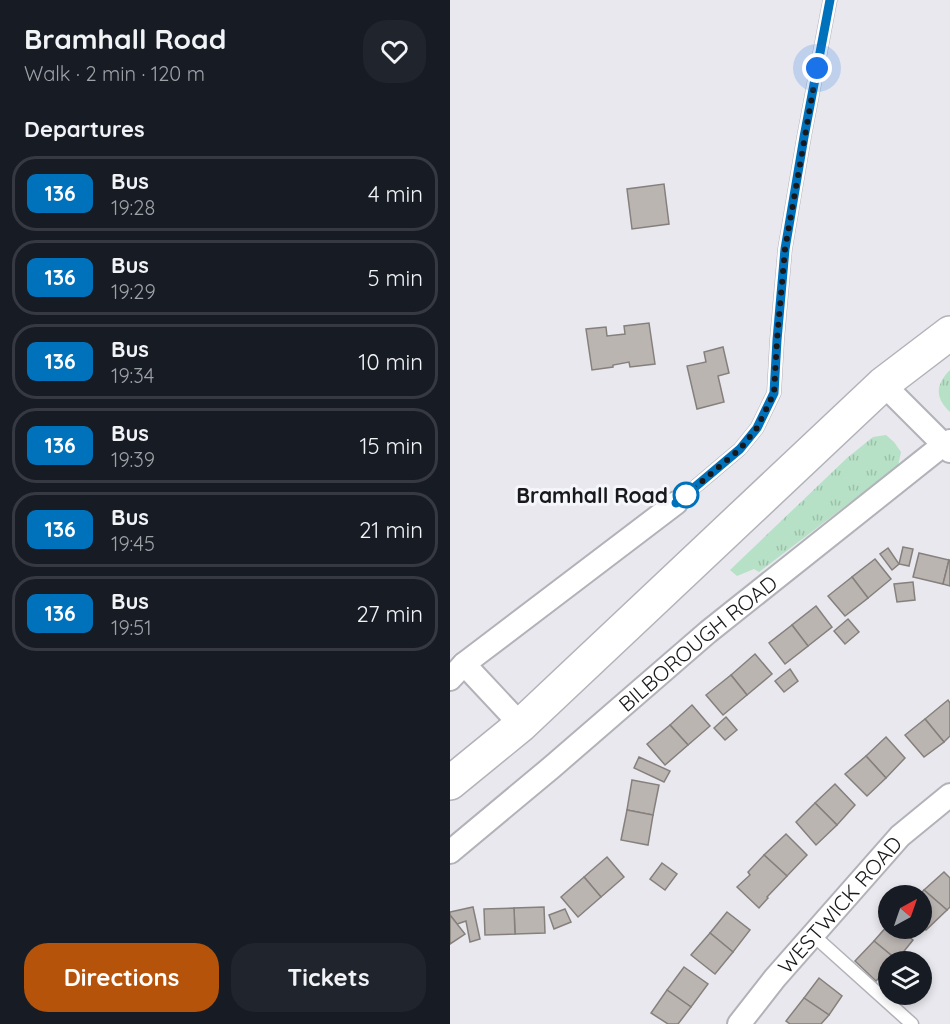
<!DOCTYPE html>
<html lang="en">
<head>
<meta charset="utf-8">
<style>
  :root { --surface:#171b24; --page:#20242c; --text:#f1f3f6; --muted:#9ea1a6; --line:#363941; --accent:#b45309 }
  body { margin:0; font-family:Quicksand,sans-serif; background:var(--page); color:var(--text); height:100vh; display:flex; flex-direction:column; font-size:22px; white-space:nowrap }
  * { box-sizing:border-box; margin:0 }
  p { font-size:20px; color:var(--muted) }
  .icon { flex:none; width:33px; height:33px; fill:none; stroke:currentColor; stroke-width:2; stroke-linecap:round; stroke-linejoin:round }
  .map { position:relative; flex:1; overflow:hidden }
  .sheet { display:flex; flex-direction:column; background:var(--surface); width:450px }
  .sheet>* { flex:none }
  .badge { padding:0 12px; border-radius:9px; font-size:21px; line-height:39px }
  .needle { width:39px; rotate:40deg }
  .controls { position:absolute; left:428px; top:885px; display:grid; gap:12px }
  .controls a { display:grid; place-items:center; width:54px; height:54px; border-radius:50%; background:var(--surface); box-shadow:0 3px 9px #0003; font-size:30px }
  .you { position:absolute; width:30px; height:30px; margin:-15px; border:4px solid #fff; border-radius:50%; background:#1a73e8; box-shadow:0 0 0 9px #1a73e833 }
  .map>.badge { position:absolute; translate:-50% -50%; box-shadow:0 0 0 3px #fff }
  h2 { padding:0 24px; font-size:22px; line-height:54px }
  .round { display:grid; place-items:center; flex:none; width:63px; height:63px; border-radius:24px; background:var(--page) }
  .head { display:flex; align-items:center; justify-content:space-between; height:102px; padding:0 24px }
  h1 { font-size:28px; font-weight:800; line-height:45px }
  .action { display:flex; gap:12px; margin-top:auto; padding:12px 24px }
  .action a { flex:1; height:69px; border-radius:24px; background:var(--accent); color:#fff; font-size:24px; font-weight:800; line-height:69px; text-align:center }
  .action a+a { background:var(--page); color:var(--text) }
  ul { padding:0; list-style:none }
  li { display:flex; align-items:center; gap:18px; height:75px; margin:0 12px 9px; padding:0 12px; border:3px solid var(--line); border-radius:24px }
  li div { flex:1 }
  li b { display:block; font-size:22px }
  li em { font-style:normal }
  li .badge { min-width:66px; font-weight:700; text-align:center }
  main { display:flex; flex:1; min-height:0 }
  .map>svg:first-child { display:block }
</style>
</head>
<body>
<main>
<section class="sheet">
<div class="head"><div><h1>Bramhall Road</h1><p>Walk · 2 min · 120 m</p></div><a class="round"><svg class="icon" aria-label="heart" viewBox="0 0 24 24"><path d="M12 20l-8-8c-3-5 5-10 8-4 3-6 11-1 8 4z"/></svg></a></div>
<h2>Departures</h2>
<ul>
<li><span class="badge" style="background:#0072bc;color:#fff">136</span><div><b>Bus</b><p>19:28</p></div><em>4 min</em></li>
<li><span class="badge" style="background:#0072bc;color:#fff">136</span><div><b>Bus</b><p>19:29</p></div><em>5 min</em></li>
<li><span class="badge" style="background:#0072bc;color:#fff">136</span><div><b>Bus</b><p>19:34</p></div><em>10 min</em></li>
<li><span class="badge" style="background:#0072bc;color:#fff">136</span><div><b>Bus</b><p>19:39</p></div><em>15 min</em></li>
<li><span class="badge" style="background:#0072bc;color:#fff">136</span><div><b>Bus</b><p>19:45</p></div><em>21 min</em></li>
<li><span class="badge" style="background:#0072bc;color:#fff">136</span><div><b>Bus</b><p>19:51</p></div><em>27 min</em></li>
</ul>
<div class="action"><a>Directions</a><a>Tickets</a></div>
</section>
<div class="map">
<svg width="500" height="1024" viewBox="0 0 500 1024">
  <defs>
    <pattern id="grass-tufts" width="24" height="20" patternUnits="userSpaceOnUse" patternTransform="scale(1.5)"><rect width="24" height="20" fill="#b6e1c6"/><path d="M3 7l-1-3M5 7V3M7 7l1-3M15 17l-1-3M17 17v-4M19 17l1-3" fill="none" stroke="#9cc0aa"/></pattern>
  </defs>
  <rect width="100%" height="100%" fill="#e8e8ee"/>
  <g fill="url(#grass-tufts)">
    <path d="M500 370V412C485 398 485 385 500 370Z"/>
    <path d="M436 435 444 442 451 452 448 466 309 572 304 569 287 576 280 570 397 458 423 437Z"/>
  </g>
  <g fill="#bbb5b2" stroke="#86807d" stroke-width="1.5">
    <path d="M214 184 219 224 182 229 177 189Z"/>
    <path d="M199 323 205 364 180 367 179 362 163 365V367L142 370 136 329 156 327 157 336 175 334 174 326Z"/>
    <path d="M273 347 279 373 268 376 274 402 247 409 237 366 256 362 254 352Z"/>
    <path d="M453 547 463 549 459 566 449 564Z"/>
    <path d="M438 548 449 564 442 570 430 554Z"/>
    <path d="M469 553 499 560 493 584 463 577Z"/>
    <path d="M425 559 441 579 418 598 402 577Z"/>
    <path d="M499 560 500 561V586L493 584Z"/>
    <path d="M402 577 418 598 395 616 378 596Z"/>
    <path d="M463 582 465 600 447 602 444 584Z"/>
    <path d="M366 606 382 627 358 646 342 625Z"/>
    <path d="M398 619 409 632 395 644 384 631Z"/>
    <path d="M342 625 358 646 335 664 319 643Z"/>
    <path d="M305 654 322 674 297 695 281 675Z"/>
    <path d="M340 669 348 681 334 692 325 681Z"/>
    <path d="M281 675 297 695 273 715 256 695Z"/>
    <path d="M498 700 500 703V736L494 742 475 719Z"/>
    <path d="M242 705 260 726 238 745 220 725Z"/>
    <path d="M276 717 287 730 275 740 264 728Z"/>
    <path d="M475 719 494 742 474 757 455 735Z"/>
    <path d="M220 725 238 745 215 765 197 744Z"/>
    <path d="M436 737 455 758 436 778 416 756Z"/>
    <path d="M416 756 436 778 417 796 395 774Z"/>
    <path d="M189 757 220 771 214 782 184 768Z"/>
    <path d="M182 780 209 785 203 815 177 810Z"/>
    <path d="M385 784 405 805 387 825 365 803Z"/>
    <path d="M365 803 387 825 366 845 346 822Z"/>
    <path d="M177 810 203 815 198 845 171 840Z"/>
    <path d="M336 834 357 855 337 876 314 855Z"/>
    <path d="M314 855 337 876 317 897 318 898 309 908 287 887 300 875 298 872Z"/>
    <path d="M157 857 174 877 151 897 134 877Z"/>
    <path d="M212 863 227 874 215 890 200 879Z"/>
    <path d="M494 872 500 878V907L497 910 474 890Z"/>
    <path d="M134 877 151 897 128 917 111 897Z"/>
    <path d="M474 890 497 910 476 930 471 926V896H468Z"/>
    <path d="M23 907 30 939 20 942 16 921 7 924 0 915V912Z"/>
    <path d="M94 907 95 933 65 934 64 908Z"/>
    <path d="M64 908 65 934 35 935 34 909Z"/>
    <path d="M115 909 121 922 104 929 99 915Z"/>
    <path d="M277 912 300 930 283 952 260 933Z"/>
    <path d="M0 915 15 934 0 944Z"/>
    <path d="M438 925V928H450L463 940 447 960 424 941Z"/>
    <path d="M260 933 283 952 265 974 241 955Z"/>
    <path d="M424 941 447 960 438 962V969L426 981 405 961Z"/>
    <path d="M234 967 258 984 241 1007 217 990Z"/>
    <path d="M369 978 392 996 379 1015 354 998Z"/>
    <path d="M217 990 241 1007 228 1024H218L201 1013Z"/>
    <path d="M354 998 379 1015 371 1024H340L336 1021Z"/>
  </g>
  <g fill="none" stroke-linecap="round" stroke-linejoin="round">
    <g stroke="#b2b3b9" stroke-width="15">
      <g id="lane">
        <path d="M226 503 290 449 307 428 324 393 327 340 335 249 354 137 380 0"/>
        <path d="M363 935 462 1024"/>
      </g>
    </g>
    <g stroke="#b2b3b9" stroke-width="26">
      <g id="street">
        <path d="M433 384 500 451"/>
        <path d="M14 664 71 725"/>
        <path d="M0 679 14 664 226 503"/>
        <path id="s1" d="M0 852 102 767 258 632 493 445 500 441"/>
        <path id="s2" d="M289 1024 325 978 450 836 500 795"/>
      </g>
    </g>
    <g stroke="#b2b3b9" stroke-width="36">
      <path id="primary" d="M0 783 71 725 433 384 500 333"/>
    </g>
    <use href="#lane" stroke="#fff" stroke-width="12"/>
    <use href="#street" stroke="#fff" stroke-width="22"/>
    <use href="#primary" stroke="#fff" stroke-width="33"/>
  </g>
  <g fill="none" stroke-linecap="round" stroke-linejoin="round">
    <g stroke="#fff" stroke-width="14">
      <path id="line" d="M226 503 290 449 307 428 324 393 327 340 335 249 354 137 380 0"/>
    </g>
    <use href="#line" stroke="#0072bc" stroke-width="9"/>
    <path stroke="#19191b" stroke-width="6" stroke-dasharray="0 10.8" d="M236 495 290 449 307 428 324 393 327 340 335 249 367 68"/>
  </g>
  <circle fill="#fff" stroke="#0072bc" stroke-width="3" cx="236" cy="495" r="12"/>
  <g text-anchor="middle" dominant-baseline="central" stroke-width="6" stroke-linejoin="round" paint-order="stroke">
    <g font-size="21" font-weight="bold" fill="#19191b" stroke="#f5f6fc" text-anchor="end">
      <text x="218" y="495">Bramhall Road</text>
    </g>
    <g font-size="21" fill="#19191b" stroke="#f5f6fc">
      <text stroke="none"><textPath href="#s1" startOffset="324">BILBOROUGH ROAD</textPath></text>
      <text stroke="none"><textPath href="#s2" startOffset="156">WESTWICK ROAD</textPath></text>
    </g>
  </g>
</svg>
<div class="controls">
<a><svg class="needle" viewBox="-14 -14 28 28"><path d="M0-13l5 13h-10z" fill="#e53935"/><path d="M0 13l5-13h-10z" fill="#9ea1a6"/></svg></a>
<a><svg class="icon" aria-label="layers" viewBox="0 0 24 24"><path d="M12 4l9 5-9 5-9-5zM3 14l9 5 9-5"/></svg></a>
</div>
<div class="you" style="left:367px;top:68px"></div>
</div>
</main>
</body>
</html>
